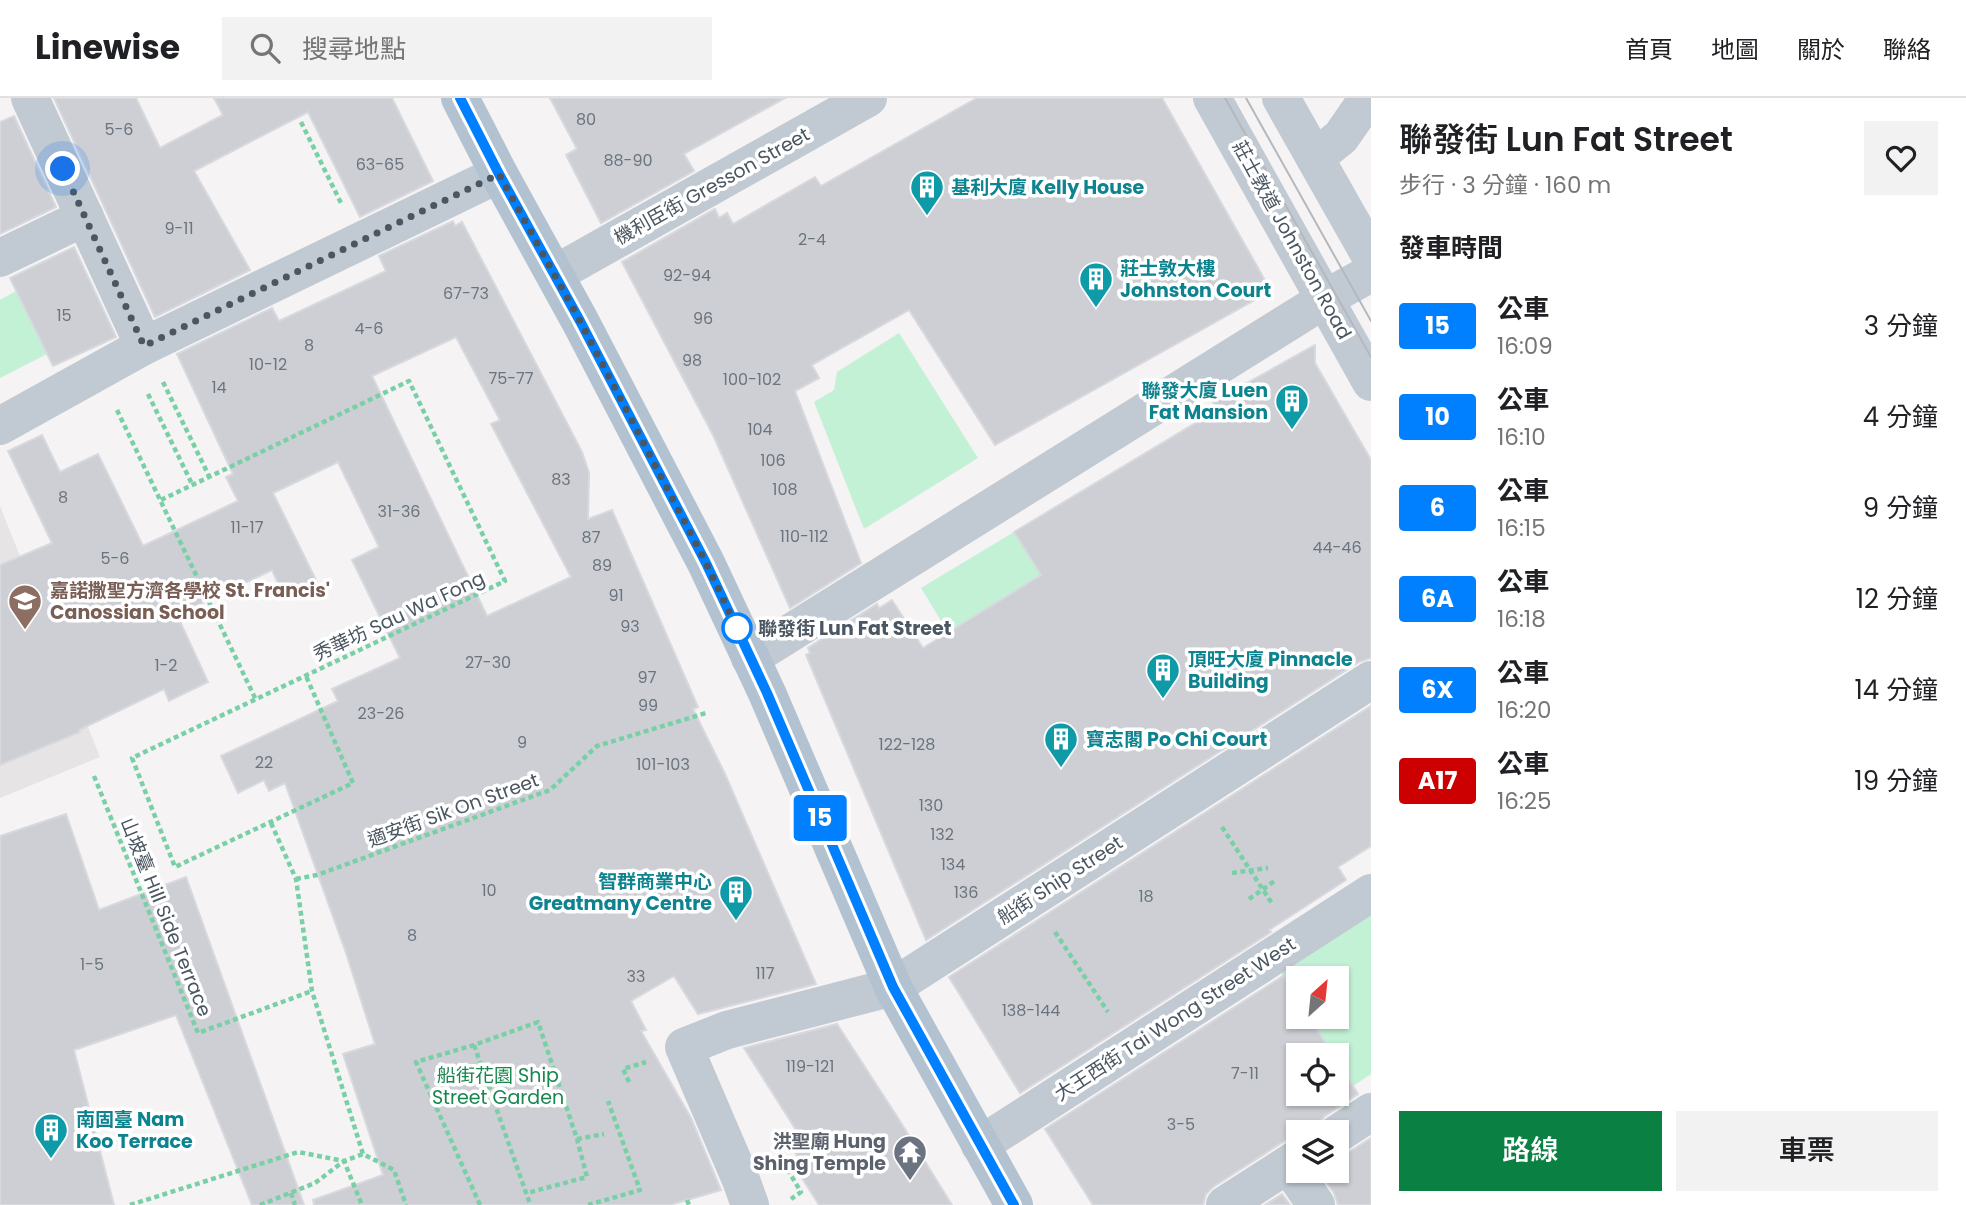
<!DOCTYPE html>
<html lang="zh-TW">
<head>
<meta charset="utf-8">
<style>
  :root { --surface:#fff; --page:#f2f2f2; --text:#202124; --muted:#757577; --line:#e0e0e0; --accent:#0b8043 }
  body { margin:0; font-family:Poppins,"Noto Sans TC",sans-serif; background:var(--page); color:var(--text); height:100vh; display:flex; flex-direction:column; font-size:26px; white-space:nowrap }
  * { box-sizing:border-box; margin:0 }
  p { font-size:23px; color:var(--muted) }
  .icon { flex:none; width:38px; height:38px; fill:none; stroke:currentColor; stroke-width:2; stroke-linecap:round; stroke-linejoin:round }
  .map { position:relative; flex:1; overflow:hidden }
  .sheet { display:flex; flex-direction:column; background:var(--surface); width:595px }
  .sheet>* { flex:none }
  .badge { padding:0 14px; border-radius:5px; font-size:24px; line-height:46px }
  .needle { width:46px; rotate:27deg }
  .fabs { position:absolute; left:1286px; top:868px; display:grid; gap:14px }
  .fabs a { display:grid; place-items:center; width:63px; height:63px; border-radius:0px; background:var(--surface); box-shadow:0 2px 5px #0004; font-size:35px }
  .you { position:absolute; width:35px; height:35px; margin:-18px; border:5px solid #fff; border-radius:50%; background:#1a73e8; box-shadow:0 0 0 10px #1a73e833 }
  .map>.badge { position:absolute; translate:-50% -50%; box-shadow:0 0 0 4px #fff }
  h2 { padding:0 28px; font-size:26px; line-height:63px }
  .round { display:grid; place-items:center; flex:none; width:74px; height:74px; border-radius:0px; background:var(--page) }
  .summary { display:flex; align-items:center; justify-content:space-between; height:119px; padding:0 28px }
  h1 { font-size:33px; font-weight:600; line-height:52px }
  .button { display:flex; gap:14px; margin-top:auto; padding:14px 28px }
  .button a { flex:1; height:80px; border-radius:0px; background:var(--accent); color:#fff; font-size:28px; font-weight:600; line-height:80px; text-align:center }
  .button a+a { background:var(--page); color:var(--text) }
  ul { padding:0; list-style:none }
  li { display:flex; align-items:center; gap:21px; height:91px; padding:0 28px }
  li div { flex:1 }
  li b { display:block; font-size:26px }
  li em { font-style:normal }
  li .badge { min-width:77px; font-weight:700; text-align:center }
  header { display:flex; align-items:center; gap:42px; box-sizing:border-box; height:98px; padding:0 35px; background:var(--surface); border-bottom:2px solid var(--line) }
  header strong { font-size:33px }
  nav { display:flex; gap:38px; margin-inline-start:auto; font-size:24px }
  .search { width:490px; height:63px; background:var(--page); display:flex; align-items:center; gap:18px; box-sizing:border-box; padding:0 24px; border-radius:0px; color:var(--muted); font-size:26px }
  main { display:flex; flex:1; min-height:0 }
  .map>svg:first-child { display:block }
</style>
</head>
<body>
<header>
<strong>Linewise</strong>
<div class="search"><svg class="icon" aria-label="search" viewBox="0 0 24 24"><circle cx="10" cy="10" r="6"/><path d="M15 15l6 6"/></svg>搜尋地點</div>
<nav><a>首頁</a><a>地圖</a><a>關於</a><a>聯絡</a></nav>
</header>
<main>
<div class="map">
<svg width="1371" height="1107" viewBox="0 0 1371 1107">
  <rect width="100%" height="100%" fill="#f5f3f3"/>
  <path fill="#e6e4e5" d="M0 408 100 659 0 700Z"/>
  <g fill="#c3f1d5">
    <path d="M16 193 47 256 0 280V202Z"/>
    <path d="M899 235 978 360 864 431 814 304 834 292 837 274Z"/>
    <path d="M1014 434 1058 505 948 534 921 490Z"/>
    <path d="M1371 813V976L1353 988 1337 963V957H1333L1309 919H1337V880H1298V902L1279 871Z"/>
  </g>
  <g fill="#cdcfd5" stroke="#d7d9de" stroke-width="2" fill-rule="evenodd">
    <path d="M54 0H136L160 50 223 17 214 0H392L433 83 360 119 308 14 194 73 250 172 155 219Z"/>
    <path d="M550 0H785L684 56 694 73 601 125 566 57 577 51Z"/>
    <path d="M977 0H1162L1271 193 995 347 909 212 812 267 819 280 795 293 861 465 790 510 713 337 622 164 715 111 719 120 727 115 733 126 815 79 821 88Z"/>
    <path d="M14 18 56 109 0 136V24Z"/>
    <path d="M453 123 455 128 462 124 582 354 589 375 588 421 612 412 698 609 693 611 725 676 816 886 698 916 674 878 631 903 646 932 641 933 691 1020 721 1092 670 1107H314L313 1102 383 1077 343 956 375 946 346 855 285 685 269 693 264 682 238 695 221 658 338 603 332 591 400 560 352 462 379 449 338 364 273 395 317 484 284 499 272 472 177 517 208 584 169 603 164 591 79 632 80 634 0 667V467L52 445 8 353 42 337 60 374 98 356 143 448 238 403 226 379 233 376 177 256 272 210 279 223 386 173 379 158ZM456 239 500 322 491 326 571 479 487 518 372 278Z"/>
    <path d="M74 149 116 239 53 268 10 180Z"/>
    <path d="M1315 247V265L1371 362V560L1359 564 926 842 806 557 810 555 808 550 877 506 879 510 892 502 923 550 1041 477 1014 434 1217 312 1213 304Z"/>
    <path d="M1371 608V748L1338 769 1346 782 1269 832 1271 834 1020 995 949 879Z"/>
    <path d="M66 716 99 812 186 779 304 1107H252L176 917 74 952 114 1107H0V738Z"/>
    <path d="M1283 878 1298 902V919H1309L1333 957H1298V996H1337V963L1358 996 1325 1018 1318 1025 1316 1034H1298V1038L1286 1042 1213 1089 1206 1096 1203 1107H1093L1045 1031Z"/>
    <path d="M837 926 898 1020 952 1107H819L802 1080 809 1076 787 1042 798 1035 744 950Z"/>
    <path d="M1371 1040V1107H1338L1334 1095 1319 1073H1337V1058L1349 1054Z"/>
    <path d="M1282 1096 1290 1107H1265Z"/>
  </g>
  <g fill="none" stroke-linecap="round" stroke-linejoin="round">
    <g stroke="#7ad0a6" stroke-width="4.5" stroke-dasharray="5 3.5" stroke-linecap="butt">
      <path d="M301 24 341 105"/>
      <path d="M163 284 209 378"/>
      <path d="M148 296 192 386"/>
      <path d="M117 312 256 602"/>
      <path d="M161 402 409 283 505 483 132 660 175 769 353 685 306 578"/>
      <path d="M94 678 198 935 312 893"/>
      <path d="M271 725 296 781 312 893 363 1056"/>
      <path d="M1222 729 1273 807"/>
      <path d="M296 781 317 777 550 692 597 648 706 615"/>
      <path d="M1055 834 1108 914"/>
      <path d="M474 947 530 1106"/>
      <path d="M629 984 623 971 646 964"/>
      <path d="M577 1041 604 1036"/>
      <path d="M783 1064 801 1094 791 1101"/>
      <path d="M291 1095 295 1107"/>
      <path d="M687 1102 689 1107"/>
      <path d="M130 1107 298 1054 344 1063 362 1107"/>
      <path d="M260 1107 315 1085 344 1063 363 1056 394 1072 406 1107"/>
      <path d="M480 1107 416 964 474 947 538 924 577 1041 587 1079 527 1095"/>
    </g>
    <g stroke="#c1cad2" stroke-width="38">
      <path d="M30 0 144 248"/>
      <path d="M1212 0 1371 284"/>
      <path d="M1281 0 1371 159"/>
      <path d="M1315 60 1341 39 1368 0"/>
      <path d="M0 160 85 119"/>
      <path d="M555 176 868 0"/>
      <path d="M0 328 144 248 499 76"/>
      <path d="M750 560 1335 195 1371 175"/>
      <path d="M1337 1036 1371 1014"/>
      <path d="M980 1047 1371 795"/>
      <path d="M1289 1067 1316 1107"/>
      <path d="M750 1107 741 1082 684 949 727 932 893 889 1371 582"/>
      <path d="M1225 1107 1298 1060"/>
    </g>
    <path stroke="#b3c2d1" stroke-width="38" d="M460 0 499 76 580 223 706 465 767 595 893 889 1014 1107"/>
    <g stroke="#b5b8bd" stroke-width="2">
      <path d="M1225 0 1371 259"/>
      <path d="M1246 0 1371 223"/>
    </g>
    <g stroke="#7ad0a6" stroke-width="4.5" stroke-dasharray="5 3.5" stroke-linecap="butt">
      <path d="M1232 775 1268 770"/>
      <path d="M1249 801 1276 782"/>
      <path d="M588 1107 640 1092 608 1003"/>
    </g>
  </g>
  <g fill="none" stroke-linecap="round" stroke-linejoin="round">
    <g stroke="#fff" stroke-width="16">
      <path id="line" d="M460 0 499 76 580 223 706 465 767 595 893 889 1014 1107"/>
    </g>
    <use href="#line" stroke="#0080ff" stroke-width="10"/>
    <path stroke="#4a5661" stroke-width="7" stroke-dasharray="0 12.6" d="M63 71 144 248 499 76 580 223 706 465 741 539 737 530"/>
  </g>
  <defs>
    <g id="building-pin" transform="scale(1.75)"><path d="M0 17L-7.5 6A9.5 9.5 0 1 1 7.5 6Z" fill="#0f9aa8" stroke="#fff"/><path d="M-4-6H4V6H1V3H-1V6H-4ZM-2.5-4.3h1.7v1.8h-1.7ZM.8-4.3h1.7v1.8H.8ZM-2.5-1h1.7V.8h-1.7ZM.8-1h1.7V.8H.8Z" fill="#fff"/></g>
    <g id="school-pin" transform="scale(1.75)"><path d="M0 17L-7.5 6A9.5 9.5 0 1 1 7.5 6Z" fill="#8d6e63" stroke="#fff"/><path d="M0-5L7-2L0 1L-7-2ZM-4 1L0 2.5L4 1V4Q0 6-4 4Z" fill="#fff"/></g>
    <g id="temple-pin" transform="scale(1.75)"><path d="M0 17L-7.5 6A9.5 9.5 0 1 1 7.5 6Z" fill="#6b7280" stroke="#fff"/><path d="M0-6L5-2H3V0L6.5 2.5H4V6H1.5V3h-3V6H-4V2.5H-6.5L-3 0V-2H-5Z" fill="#fff"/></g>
  </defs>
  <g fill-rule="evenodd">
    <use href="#building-pin" x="927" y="89"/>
    <use href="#building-pin" x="1096" y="181"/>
    <use href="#building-pin" x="1292" y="303"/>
    <use href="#school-pin" x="25" y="503"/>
    <use href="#building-pin" x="1163" y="572"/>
    <use href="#building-pin" x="1061" y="641"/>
    <use href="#building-pin" x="736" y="794"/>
    <use href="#building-pin" x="51" y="1032"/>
    <use href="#temple-pin" x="910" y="1054"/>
  </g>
  <circle fill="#fff" stroke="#0080ff" stroke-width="3.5" cx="737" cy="530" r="14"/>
  <g text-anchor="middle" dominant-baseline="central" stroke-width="7" stroke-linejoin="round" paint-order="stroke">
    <g font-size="16" fill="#6b747e">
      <text x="586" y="21">80</text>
      <text x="119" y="31">5-6</text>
      <text x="628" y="62">88-90</text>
      <text x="380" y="66">63-65</text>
      <text x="179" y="130">9-11</text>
      <text x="812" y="141">2-4</text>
      <text x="687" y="177">92-94</text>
      <text x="466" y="195">67-73</text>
      <text x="64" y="217">15</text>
      <text x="703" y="220">96</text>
      <text x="369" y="230">4-6</text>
      <text x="309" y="247">8</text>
      <text x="692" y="262">98</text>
      <text x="268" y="266">10-12</text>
      <text x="511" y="280">75-77</text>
      <text x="752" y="281">100-102</text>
      <text x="219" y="289">14</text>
      <text x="760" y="331">104</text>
      <text x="773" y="362">106</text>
      <text x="561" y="381">83</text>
      <text x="785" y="391">108</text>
      <text x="63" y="399">8</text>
      <text x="399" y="413">31-36</text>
      <text x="247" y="429">11-17</text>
      <text x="804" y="438">110-112</text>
      <text x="591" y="439">87</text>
      <text x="1337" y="449">44-46</text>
      <text x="115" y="460">5-6</text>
      <text x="602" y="467">89</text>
      <text x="616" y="497">91</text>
      <text x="630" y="528">93</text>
      <text x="488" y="564">27-30</text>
      <text x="166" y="567">1-2</text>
      <text x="647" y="579">97</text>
      <text x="648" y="607">99</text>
      <text x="381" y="615">23-26</text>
      <text x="522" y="644">9</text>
      <text x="907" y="646">122-128</text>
      <text x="264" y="664">22</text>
      <text x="663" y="666">101-103</text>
      <text x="931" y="707">130</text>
      <text x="942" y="736">132</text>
      <text x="953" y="766">134</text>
      <text x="489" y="792">10</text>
      <text x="966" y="794">136</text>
      <text x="1146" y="798">18</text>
      <text x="412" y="837">8</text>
      <text x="92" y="866">1-5</text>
      <text x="765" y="875">117</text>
      <text x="636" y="878">33</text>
      <text x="1031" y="912">138-144</text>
      <text x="810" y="968">119-121</text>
      <text x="1245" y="975">7-11</text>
      <text x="1181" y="1026">3-5</text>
    </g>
    <g font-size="19" fill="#4a5661" stroke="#fff">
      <text transform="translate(712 88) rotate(-29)">機利臣街 Gresson Street</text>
      <text transform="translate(1292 142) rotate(61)">莊士敦道 Johnston Road</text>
      <text transform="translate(399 518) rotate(-25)">秀華坊 Sau Wa Fong</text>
      <text transform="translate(453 712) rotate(-20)">適安街 Sik On Street</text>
      <text transform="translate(1060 782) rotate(-33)">船街 Ship Street</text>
      <text transform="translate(166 819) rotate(68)">山坡臺 Hill Side Terrace</text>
      <text transform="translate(1175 921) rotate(-33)">大王西街 Tai Wong Street West</text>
    </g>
    <g font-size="19" font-weight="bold" fill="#0d838f" stroke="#fff" text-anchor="start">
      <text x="951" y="89">基利大廈 Kelly House</text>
      <text x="1120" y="170">莊士敦大樓<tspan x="1120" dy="22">Johnston Court</tspan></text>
      <text x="1268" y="292" text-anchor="end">聯發大廈 Luen<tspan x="1268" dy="22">Fat Mansion</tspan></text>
      <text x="1188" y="561">頂旺大廈 Pinnacle<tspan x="1188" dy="22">Building</tspan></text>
      <text x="1086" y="641">寶志閣 Po Chi Court</text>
      <text x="712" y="783" text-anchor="end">智群商業中心<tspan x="712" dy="22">Greatmany Centre</tspan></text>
      <text x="76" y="1021">南固臺 Nam<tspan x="76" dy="22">Koo Terrace</tspan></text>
    </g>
    <g font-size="19" font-weight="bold" fill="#785e54" stroke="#fff" text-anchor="start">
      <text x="50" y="492">嘉諾撒聖方濟各學校 St. Francis'<tspan x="50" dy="22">Canossian School</tspan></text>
    </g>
    <g font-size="19" font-weight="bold" fill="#4a5661" stroke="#fff" text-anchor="start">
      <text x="758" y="530">聯發街 Lun Fat Street</text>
    </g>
    <g font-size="19" fill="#17864f" stroke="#fff">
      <text x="498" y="977">船街花園 Ship<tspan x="498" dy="22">Street Garden</tspan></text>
    </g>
    <g font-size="19" font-weight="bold" fill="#5b616d" stroke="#fff" text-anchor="end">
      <text x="886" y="1043">洪聖廟 Hung<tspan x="886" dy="22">Shing Temple</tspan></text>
    </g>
  </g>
</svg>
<div class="fabs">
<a><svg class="needle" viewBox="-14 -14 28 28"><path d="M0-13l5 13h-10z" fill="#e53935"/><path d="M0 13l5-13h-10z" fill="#757577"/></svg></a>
<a><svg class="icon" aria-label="locate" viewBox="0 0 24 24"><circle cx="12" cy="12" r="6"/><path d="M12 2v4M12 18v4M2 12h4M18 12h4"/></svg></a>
<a><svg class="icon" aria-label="layers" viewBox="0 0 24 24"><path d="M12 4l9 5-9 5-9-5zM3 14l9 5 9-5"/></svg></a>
</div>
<div class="you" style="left:63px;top:71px"></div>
<b class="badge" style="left:820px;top:720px;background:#0080ff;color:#fff">15</b>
</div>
<section class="sheet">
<div class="summary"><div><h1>聯發街 Lun Fat Street</h1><p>步行 · 3 分鐘 · 160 m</p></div><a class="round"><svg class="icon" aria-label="heart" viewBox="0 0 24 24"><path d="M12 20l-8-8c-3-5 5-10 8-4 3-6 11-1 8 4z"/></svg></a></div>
<h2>發車時間</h2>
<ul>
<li><span class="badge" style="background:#0080ff;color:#fff">15</span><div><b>公車</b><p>16:09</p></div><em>3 分鐘</em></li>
<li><span class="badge" style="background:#0080ff;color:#fff">10</span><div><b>公車</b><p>16:10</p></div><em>4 分鐘</em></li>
<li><span class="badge" style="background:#0080ff;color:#fff">6</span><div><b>公車</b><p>16:15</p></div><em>9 分鐘</em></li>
<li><span class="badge" style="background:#0080ff;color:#fff">6A</span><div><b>公車</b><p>16:18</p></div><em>12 分鐘</em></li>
<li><span class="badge" style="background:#0080ff;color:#fff">6X</span><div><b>公車</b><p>16:20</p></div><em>14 分鐘</em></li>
<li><span class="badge" style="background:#c00;color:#fff">A17</span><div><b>公車</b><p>16:25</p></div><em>19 分鐘</em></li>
</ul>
<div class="button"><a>路線</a><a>車票</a></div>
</section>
</main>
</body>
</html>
